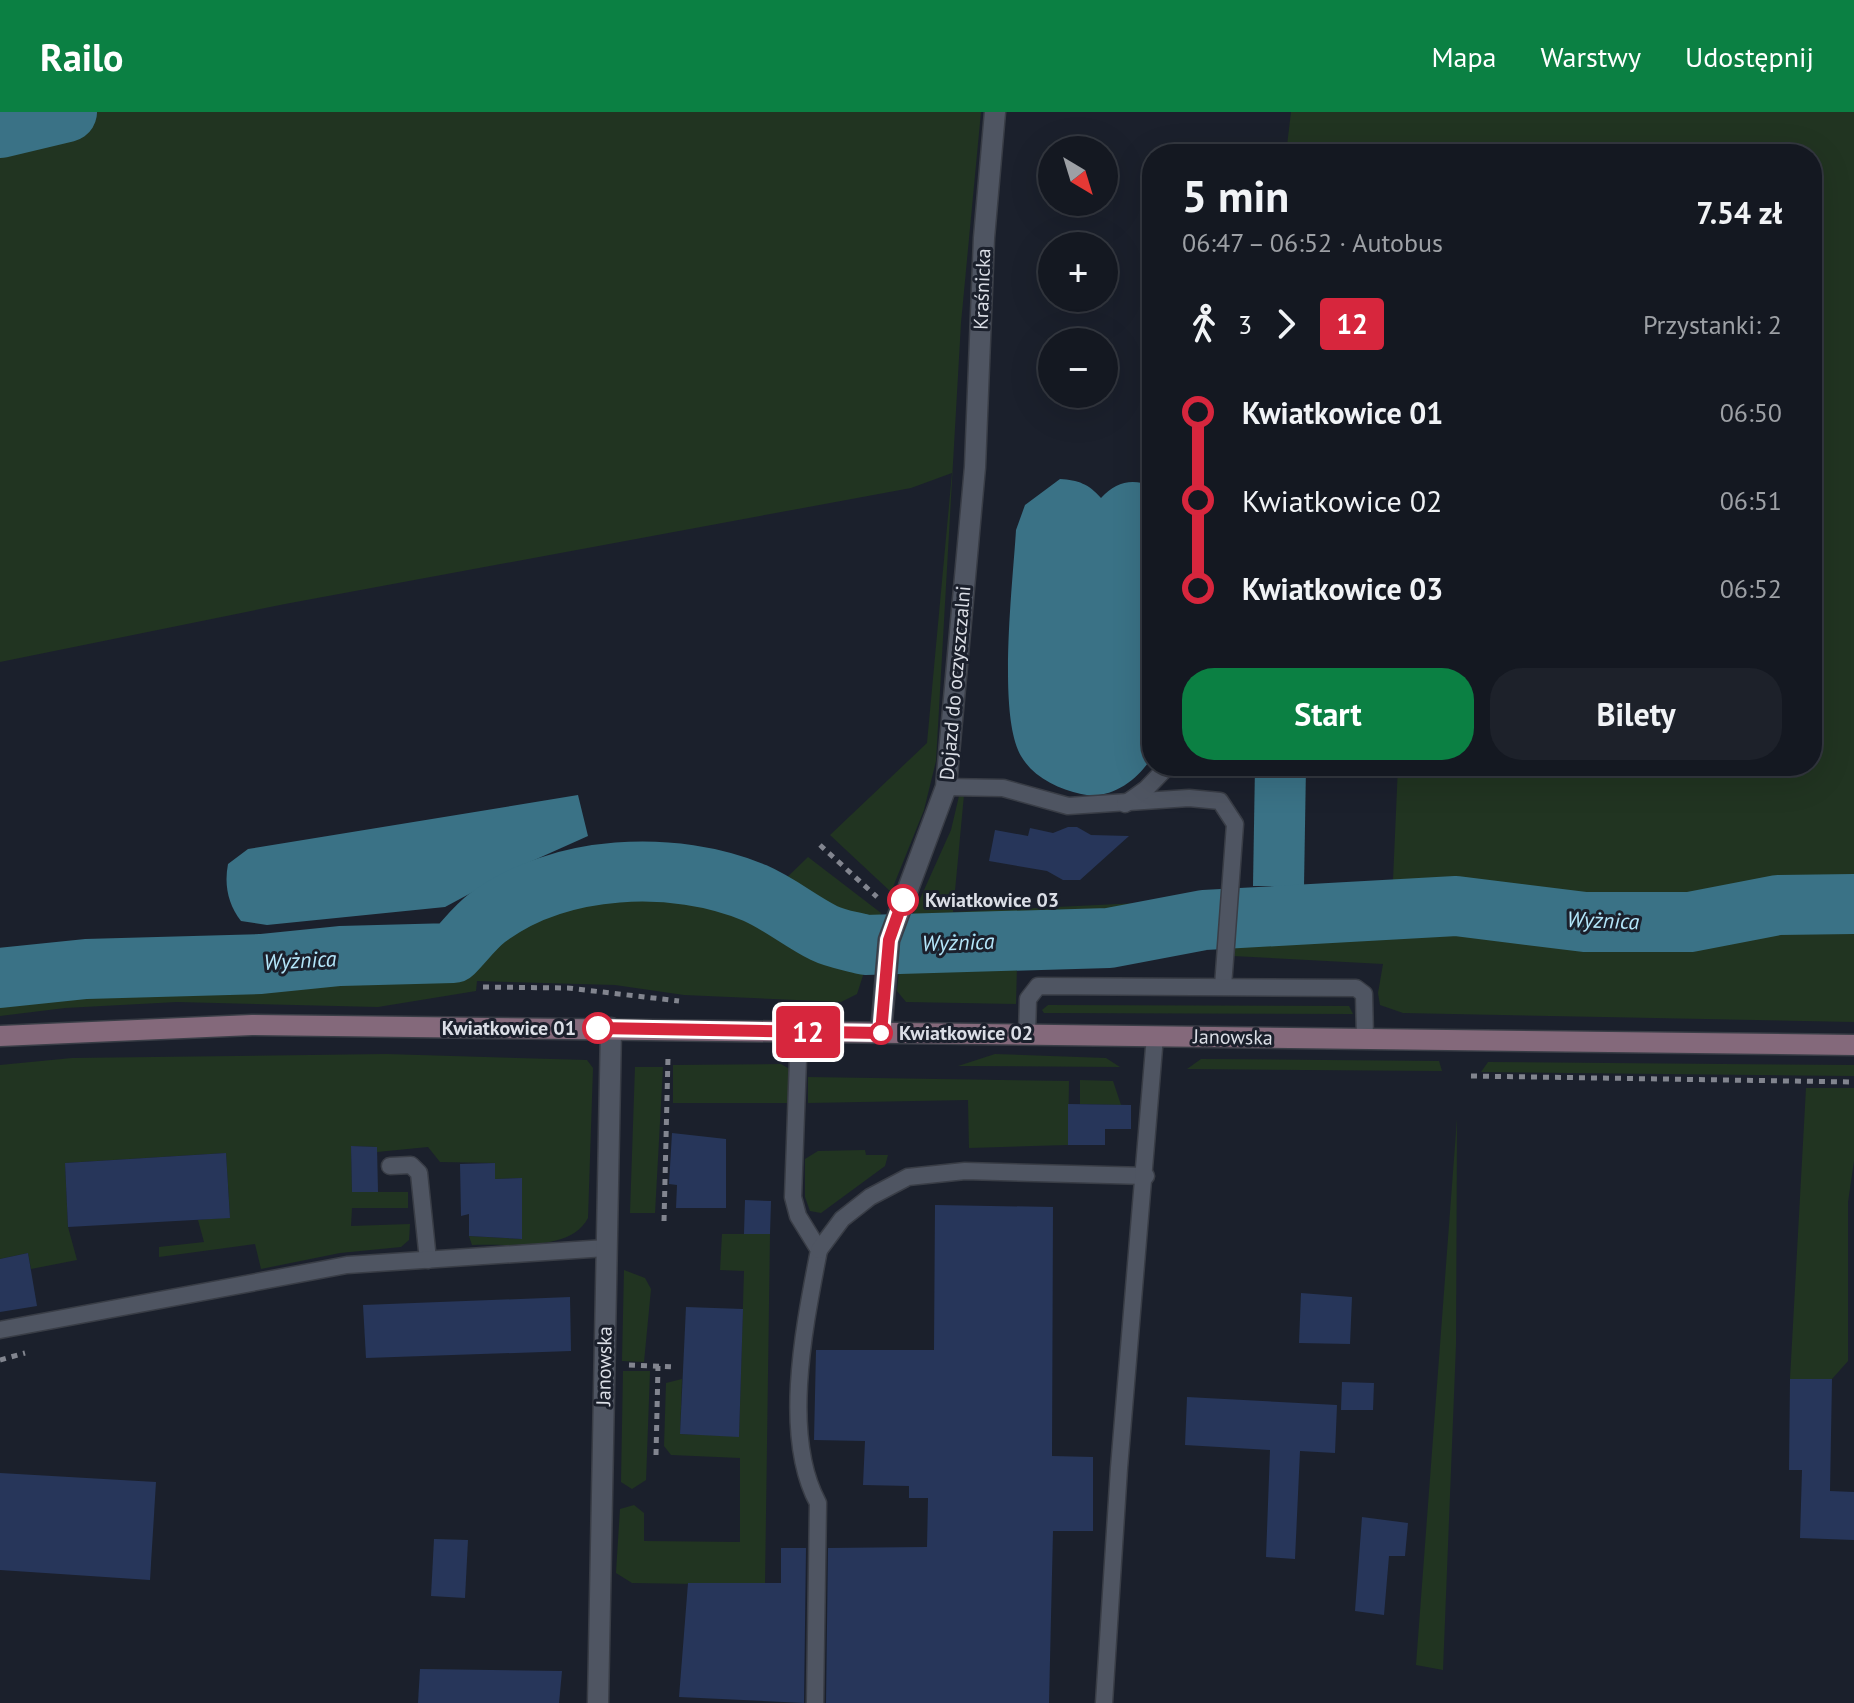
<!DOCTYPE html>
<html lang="pl">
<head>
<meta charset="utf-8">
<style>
  :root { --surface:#141821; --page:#1d212a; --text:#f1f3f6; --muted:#9da0a5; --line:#33373f; --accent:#0b8043 }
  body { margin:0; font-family:"PT Sans",sans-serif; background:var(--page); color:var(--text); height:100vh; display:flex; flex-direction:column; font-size:30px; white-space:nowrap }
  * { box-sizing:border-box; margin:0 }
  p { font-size:26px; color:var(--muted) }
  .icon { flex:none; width:44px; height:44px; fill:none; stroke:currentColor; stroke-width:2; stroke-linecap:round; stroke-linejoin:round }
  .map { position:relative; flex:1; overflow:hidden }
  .drawer { position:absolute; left:1142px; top:32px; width:680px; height:632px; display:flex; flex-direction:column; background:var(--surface); border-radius:32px; box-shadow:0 8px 32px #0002,0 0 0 2px var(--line) }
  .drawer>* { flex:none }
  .badge { padding:0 16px; border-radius:6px; font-size:28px; line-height:52px }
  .needle { width:52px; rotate:142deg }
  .fabs { position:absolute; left:1038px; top:24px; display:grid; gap:16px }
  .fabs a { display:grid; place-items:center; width:80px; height:80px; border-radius:50%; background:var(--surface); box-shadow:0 8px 32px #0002,0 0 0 2px var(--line); font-size:40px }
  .map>.badge { position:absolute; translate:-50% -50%; box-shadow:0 0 0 4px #fff }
  .legs { display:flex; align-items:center; gap:12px; height:88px; padding:0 40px; font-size:26px }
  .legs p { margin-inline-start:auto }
  .overview { display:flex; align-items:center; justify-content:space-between; height:136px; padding:0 40px }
  h1 { font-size:44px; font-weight:700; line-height:60px }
  .button { display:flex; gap:16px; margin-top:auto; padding:16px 40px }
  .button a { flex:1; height:92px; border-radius:32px; background:var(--accent); color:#fff; font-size:32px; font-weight:700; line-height:92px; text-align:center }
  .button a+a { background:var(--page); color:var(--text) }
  ul { padding:0 40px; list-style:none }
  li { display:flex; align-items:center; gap:28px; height:88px; font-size:30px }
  li i { display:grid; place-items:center; width:12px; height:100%; margin:0 10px; background:currentColor }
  li i::after { content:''; width:20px; height:20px; margin:-10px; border:6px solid; border-radius:50%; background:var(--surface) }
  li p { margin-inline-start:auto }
  li:first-child i { background:linear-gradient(#0000 50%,currentColor 0) }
  li:last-child i { background:linear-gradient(currentColor 50%,#0000 0) }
  header { display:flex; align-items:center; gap:48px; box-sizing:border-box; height:112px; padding:0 40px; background:var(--accent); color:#fff }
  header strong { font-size:38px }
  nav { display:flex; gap:44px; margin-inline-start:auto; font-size:28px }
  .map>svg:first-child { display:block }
</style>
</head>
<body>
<header>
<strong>Railo</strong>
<nav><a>Mapa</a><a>Warstwy</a><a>Udostępnij</a></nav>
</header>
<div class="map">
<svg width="1854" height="1591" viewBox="0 0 1854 1591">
  <rect width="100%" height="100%" fill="#1b202c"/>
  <g fill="#213421">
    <path d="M89 0H981L961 211 936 649 924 698 891 780 830 723 927 631 952 361 911 376 285 492 0 550V21Z"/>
    <path d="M1291 0H1854V785H1792L1670 803 1588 804 1457 791H1392L1398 654H1812V42H1286Z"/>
    <path d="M964 683 953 800 1220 787 1218 803 1108 823 902 827 951 718 959 684Z"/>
    <path d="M808 745 881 801 872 826 824 811 774 778Z"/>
    <path d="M644 764 684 766 725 774 753 785 825 826 871 839 857 882 841 890 684 883 615 873 477 869 476 879 378 895 177 890 65 896 0 904V870L87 861 263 857 340 848 456 844C467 833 478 817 491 808 537 776 590 767 644 764Z"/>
    <path d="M498 786 451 832 0 859V839L426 827Z"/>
    <path d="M1854 800V910L1403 901 1380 893 1378 881 1383 852 1233 844 1237 811 1459 801 1582 819H1688L1778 801Z"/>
    <path d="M1218 811V828L1121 850 1017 853 1016 892 906 890 897 879 901 836 1108 830Z"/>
    <path d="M1048 893 1349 894 1353 902 1044 901 1042 898Z"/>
    <path d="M386 942 587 948 593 956 588 1106C570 1141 507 1131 472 1133L469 1124 522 1127V1066L495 1067V1051L440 1050 428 1035 377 1040V1035L351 1034 352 1080H408V1096H352L351 1114 410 1112 409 1128 401 1135 340 1141 261 1157 255 1132 159 1145V1135L204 1130 198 1108 230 1105 226 1041 65 1051 68 1115 77 1148 31 1157 28 1141 0 1147V953L72 946Z"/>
    <path d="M995 942 1106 946 1120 955 958 954Z"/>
    <path d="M1201 947 1439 949 1442 959 1187 957Z"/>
    <path d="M1488 950 1854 953V964L1481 960Z"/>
    <path d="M781 952 793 959 790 991H673V953Z"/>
    <path d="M635 955H663L655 1101H630Z"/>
    <path d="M808 965 1069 969 1068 1033 969 1036 968 988 808 991Z"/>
    <path d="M1080 968 1113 969 1121 993 1080 992Z"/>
    <path d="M1806 976H1854V1049L1848 1090V1249L1832 1267H1790Z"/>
    <path d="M1457 1007 1456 1232 1443 1558 1416 1553Z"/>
    <path d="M865 1038 866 1043H888L885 1054 821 1101 810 1099 805 1085V1047L818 1039Z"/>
    <path d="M722 1122H770L765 1473 632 1471 616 1461 620 1397 634 1393 644 1401V1429L740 1430V1346L671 1343 664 1334 666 1271 682 1267 680 1322 739 1324 744 1159 720 1158Z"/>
    <path d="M624 1158 645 1166 651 1177 644 1250 622 1249Z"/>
    <path d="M623 1259H650L646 1368 632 1377 621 1370Z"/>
  </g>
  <g fill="#3a7286">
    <path d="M1060 367C1078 368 1089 372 1101 386 1116 370 1131 366 1152 374V645C1138 668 1110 689 1081 682 1058 677 1033 665 1021 644 997 603 1013 470 1016 418L1025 393Z"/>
    <path d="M1255 654H1306L1304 774H1253Z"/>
    <path d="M578 683 588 724 521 754 445 795 267 813 241 809C228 792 224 773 228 752L248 737Z"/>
  </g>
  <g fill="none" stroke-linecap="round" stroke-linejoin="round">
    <g stroke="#3a7286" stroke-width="60">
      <path d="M0 16 67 0"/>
      <path d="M0 866 86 857 261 852 340 844 453 841C464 830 475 815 487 806 559 752 674 747 755 781 780 792 800 809 824 821 836 827 851 829 865 833L1109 826 1204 808 1456 794 1585 810H1690L1778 793 1854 792"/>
    </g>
  </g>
  <g fill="#27365a">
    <path d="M1068 715H1077L1091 723 1129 724 1080 768H1063L1047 759 989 749 995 718 1028 724 1030 716 1053 721Z"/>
    <path d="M1068 992 1131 993V1017H1105V1033H1068Z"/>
    <path d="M672 1021 726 1027V1096H676L677 1073 669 1072Z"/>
    <path d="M351 1034 377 1035 378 1080H352Z"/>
    <path d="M226 1041 230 1106 68 1115 65 1051Z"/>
    <path d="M495 1051V1067L522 1066V1127L469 1124V1102L461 1104 460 1052Z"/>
    <path d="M745 1088 771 1089 770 1122H744Z"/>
    <path d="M935 1093 1053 1095 1052 1344 1093 1345V1419H1053L1049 1591H826L828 1436 927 1435 928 1386H909V1374L863 1373 865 1329 814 1328 816 1238H934Z"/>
    <path d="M28 1141 37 1194 0 1200V1147Z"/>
    <path d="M1301 1181 1352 1185 1350 1232 1299 1231Z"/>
    <path d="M570 1185 571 1239 366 1246 363 1193Z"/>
    <path d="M686 1195 743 1197 739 1325 680 1322Z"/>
    <path d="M1790 1267H1832L1830 1379 1854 1380V1428L1800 1426 1802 1358H1789Z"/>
    <path d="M1342 1270 1374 1271 1373 1298H1341Z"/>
    <path d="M1187 1285 1337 1293 1335 1341 1300 1339 1295 1447 1266 1445 1270 1338 1185 1333Z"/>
    <path d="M0 1361 156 1370 150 1468 0 1458Z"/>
    <path d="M1362 1405 1408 1411 1405 1444H1389L1384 1503 1355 1499Z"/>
    <path d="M434 1427 468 1428 465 1486 431 1484Z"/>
    <path d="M781 1436H806L804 1591 679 1585 688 1471H781Z"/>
    <path d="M420 1557 562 1559 559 1591H418Z"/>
  </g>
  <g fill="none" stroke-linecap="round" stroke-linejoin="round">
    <g stroke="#393d46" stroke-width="19">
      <g id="lane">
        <path d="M946 675 1003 676 1068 694 1189 686 1220 689 1235 712 1223 874"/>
        <path d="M1125 692 1146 677 1168 654"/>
        <path d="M799 919 793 1085 798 1104 819 1138C805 1211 781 1323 818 1391L815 1591"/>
        <path d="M1027 922 1028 887 1038 874 1356 876 1364 882 1365 926"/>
        <path d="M390 1054 411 1053 419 1061 428 1148"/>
        <path d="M819 1138 842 1107 870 1085 908 1065 965 1059 1146 1064"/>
        <path d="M0 1218 347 1153 606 1136"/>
        <path d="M1104 1591 1119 1356 1155 924"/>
      </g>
    </g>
    <g stroke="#393d46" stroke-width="23">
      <g id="street">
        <path d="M881 921 889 828 946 675 975 355 984 126 995 0"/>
        <path d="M598 1591 611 916"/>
      </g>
    </g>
    <g stroke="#393d46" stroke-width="23">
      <path id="secondary" d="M0 924 252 913 1854 933"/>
    </g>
    <g stroke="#82858f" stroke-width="5" stroke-dasharray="6 6" stroke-linecap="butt">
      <path d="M820 733 877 785"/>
      <path d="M483 875 568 876 679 889"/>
      <path d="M1471 964 1854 970"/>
      <path d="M664 1109 668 945"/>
      <path d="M0 1248 25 1241"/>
      <path d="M629 1253 674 1255"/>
      <path d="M656 1343 658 1254"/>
    </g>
    <use href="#lane" stroke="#4f5562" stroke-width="16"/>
    <use href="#street" stroke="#4f5562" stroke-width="20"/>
    <use href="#secondary" stroke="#84697b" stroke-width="20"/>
  </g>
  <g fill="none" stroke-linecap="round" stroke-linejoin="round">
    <g stroke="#fff" stroke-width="18">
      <path id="line-1" d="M598 916 881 921 889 828 903 788"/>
    </g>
    <use href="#line-1" stroke="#d7263d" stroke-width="12"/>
  </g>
  <g fill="#fff" stroke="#d7263d" stroke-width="4">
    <circle cx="903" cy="788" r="14"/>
    <circle cx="598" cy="916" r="14"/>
    <circle cx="881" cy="921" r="10"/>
  </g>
  <g text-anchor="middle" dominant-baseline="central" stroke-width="6" stroke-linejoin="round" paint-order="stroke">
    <g font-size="20" fill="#dbdee6" stroke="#1b202c">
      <text transform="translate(982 177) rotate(-88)">Kraśnicka</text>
      <text transform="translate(955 571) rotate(-85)">Dojazd do oczyszczalni</text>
      <text transform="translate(1233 925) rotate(1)">Janowska</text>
      <text transform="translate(604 1254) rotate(-89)">Janowska</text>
    </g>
    <g font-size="20" font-weight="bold" fill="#dbdee6" stroke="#1b202c" text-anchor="start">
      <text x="925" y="788">Kwiatkowice 03</text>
      <text x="576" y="916" text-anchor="end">Kwiatkowice 01</text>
      <text x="899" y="921">Kwiatkowice 02</text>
    </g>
    <g font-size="22" font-style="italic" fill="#b4e6fa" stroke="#1b202c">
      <text transform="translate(1603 808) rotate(2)">Wyżnica</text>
      <text transform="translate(958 830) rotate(-2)">Wyżnica</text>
      <text transform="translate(300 848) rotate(-3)">Wyżnica</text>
    </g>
  </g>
</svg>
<div class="fabs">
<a><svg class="needle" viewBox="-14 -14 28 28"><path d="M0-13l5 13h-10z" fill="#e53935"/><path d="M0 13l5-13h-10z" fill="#9da0a5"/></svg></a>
<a>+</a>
<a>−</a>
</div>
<b class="badge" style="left:808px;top:920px;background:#d7263d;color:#fff">12</b>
<section class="drawer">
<div class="overview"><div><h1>5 min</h1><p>06:47 – 06:52 · Autobus</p></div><b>7.54 zł</b></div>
<div class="legs"><svg class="icon" aria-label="walk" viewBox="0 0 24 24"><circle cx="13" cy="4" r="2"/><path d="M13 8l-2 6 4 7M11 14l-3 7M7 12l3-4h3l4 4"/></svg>3<svg class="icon" aria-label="forward" viewBox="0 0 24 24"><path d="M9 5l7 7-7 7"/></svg><b class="badge" style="background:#d7263d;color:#fff">12</b><p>Przystanki: 2</p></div>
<ul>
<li><i style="color:#d7263d"></i><b>Kwiatkowice 01</b><p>06:50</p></li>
<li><i style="color:#d7263d"></i><span>Kwiatkowice 02</span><p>06:51</p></li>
<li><i style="color:#d7263d"></i><b>Kwiatkowice 03</b><p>06:52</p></li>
</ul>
<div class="button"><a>Start</a><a>Bilety</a></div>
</section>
</div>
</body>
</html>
